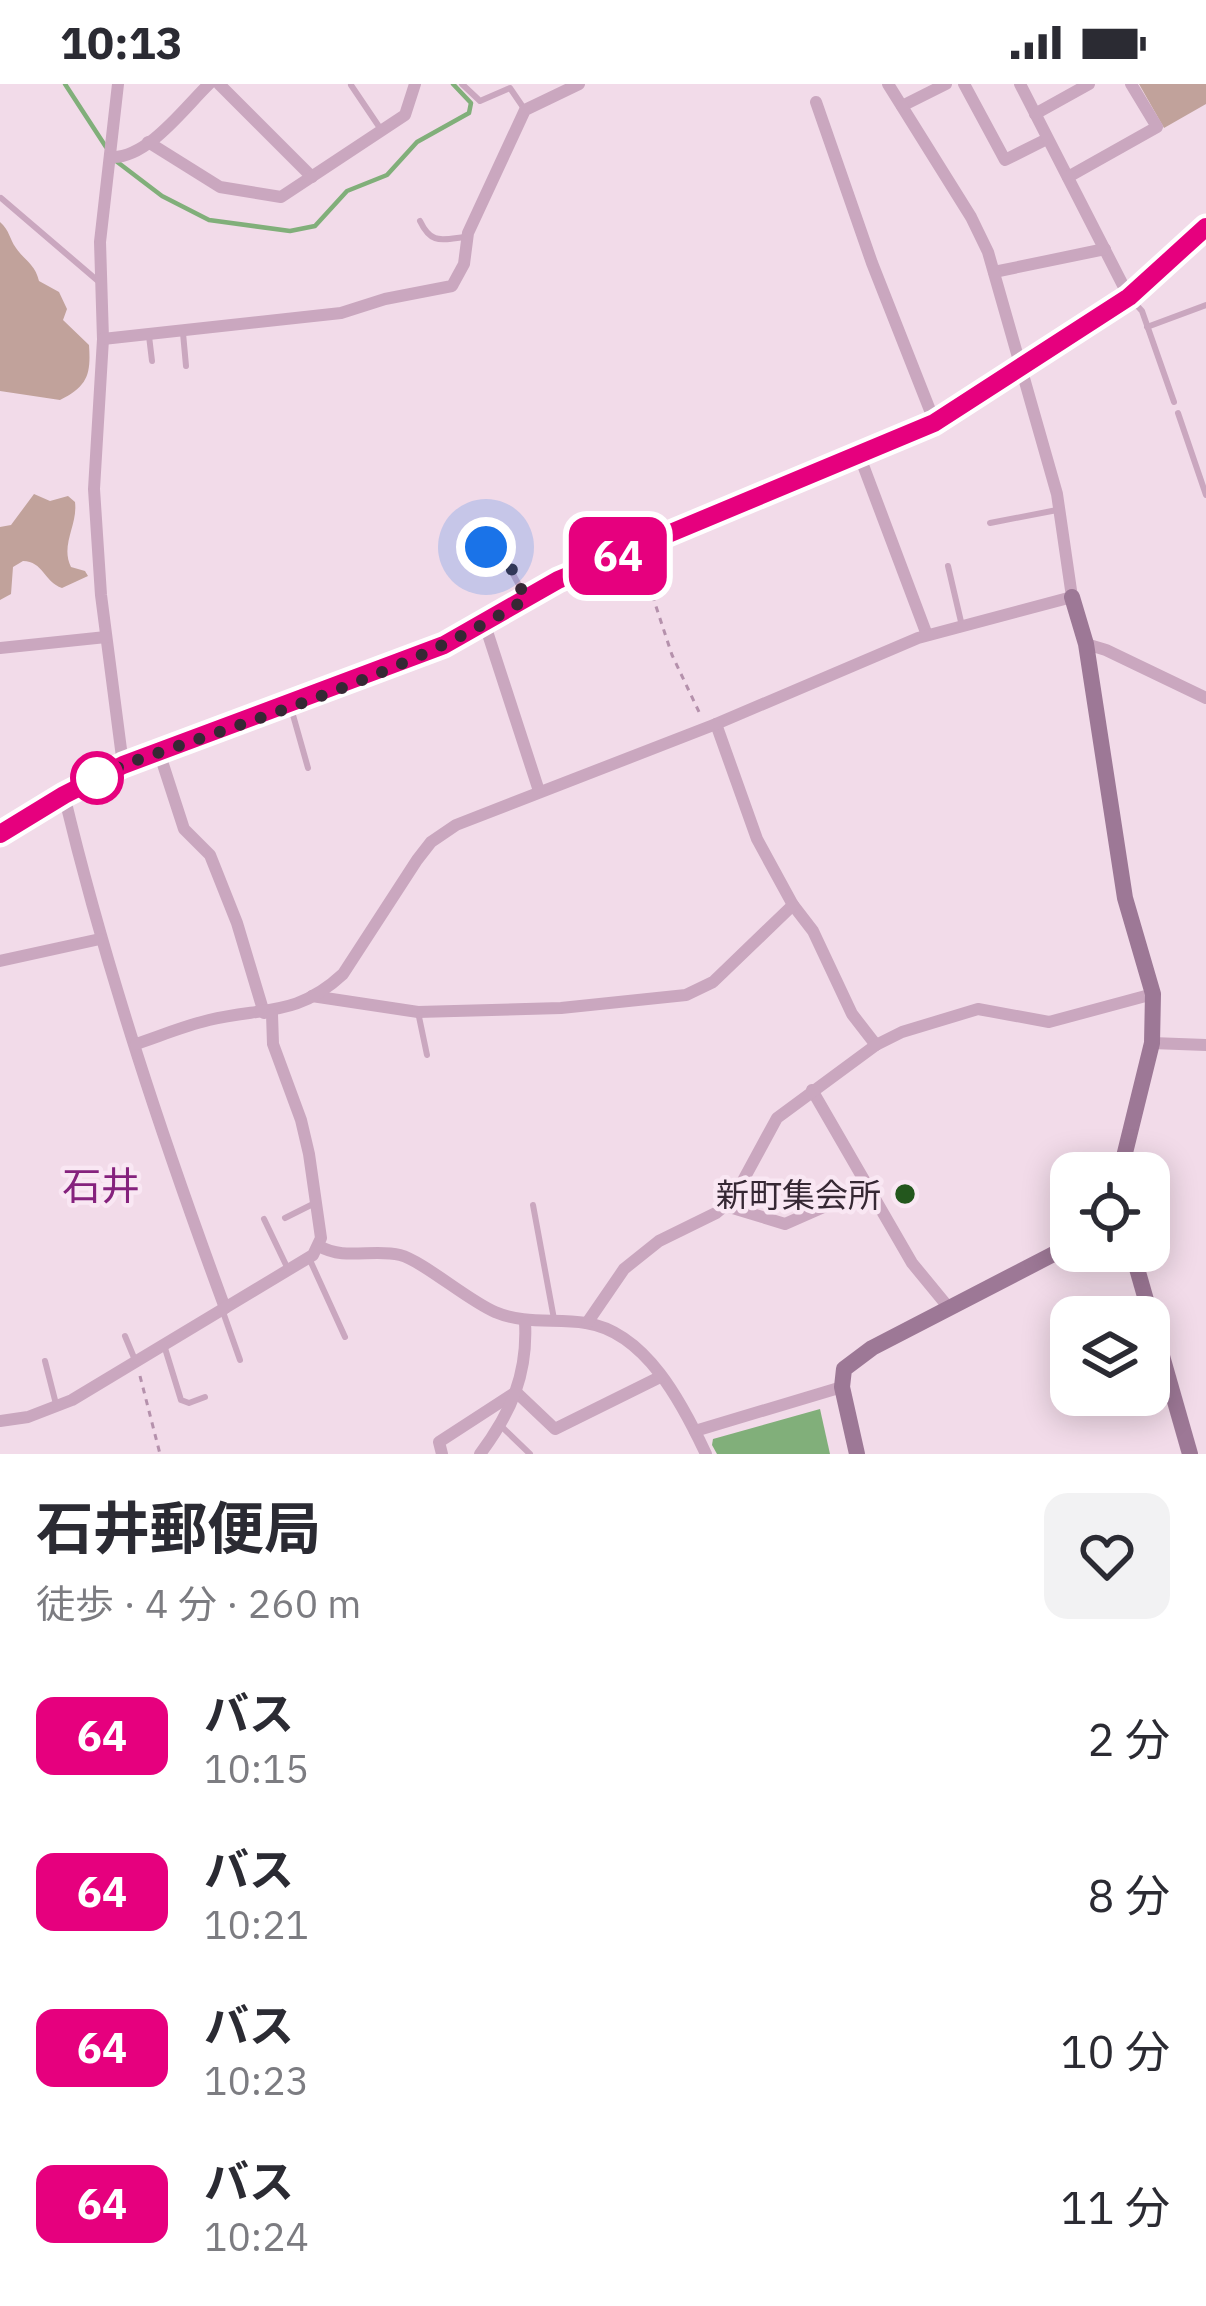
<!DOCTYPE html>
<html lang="ja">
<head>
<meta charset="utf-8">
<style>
  :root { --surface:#fff; --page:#f2f2f3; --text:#2b2b33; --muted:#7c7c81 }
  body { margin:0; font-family:"IBM Plex Sans","Noto Sans JP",sans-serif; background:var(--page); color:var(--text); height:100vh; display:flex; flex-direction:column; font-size:45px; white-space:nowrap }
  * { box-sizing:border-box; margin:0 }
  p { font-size:39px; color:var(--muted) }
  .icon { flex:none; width:66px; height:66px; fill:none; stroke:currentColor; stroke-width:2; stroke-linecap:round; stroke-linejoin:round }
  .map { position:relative; height:1370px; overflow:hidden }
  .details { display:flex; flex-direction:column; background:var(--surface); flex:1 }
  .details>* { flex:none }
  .badge { padding:0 24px; border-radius:18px; font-size:42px; line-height:78px }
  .controls { position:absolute; left:1050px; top:1068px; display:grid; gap:24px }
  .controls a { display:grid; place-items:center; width:120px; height:120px; border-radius:24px; background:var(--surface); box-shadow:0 6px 30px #0003; font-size:60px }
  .you { position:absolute; width:60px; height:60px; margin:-30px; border:9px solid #fff; border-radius:50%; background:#1a73e8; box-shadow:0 0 0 18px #1a73e833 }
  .map>.badge { position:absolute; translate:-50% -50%; box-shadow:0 0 0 6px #fff }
  .round { display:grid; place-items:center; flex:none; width:126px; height:126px; border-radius:24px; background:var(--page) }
  .head { display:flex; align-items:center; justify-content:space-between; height:204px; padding:0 36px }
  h1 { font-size:57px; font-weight:700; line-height:90px }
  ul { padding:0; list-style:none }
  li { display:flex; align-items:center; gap:36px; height:156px; padding:0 36px }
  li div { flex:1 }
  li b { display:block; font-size:45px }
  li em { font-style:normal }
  li .badge { min-width:132px; font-weight:700; text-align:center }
  .status { display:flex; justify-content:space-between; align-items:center; height:84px; padding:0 60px; background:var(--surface); direction:ltr }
  .status svg { height:33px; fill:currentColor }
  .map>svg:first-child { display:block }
</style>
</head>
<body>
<div class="status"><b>10:13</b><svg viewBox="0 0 49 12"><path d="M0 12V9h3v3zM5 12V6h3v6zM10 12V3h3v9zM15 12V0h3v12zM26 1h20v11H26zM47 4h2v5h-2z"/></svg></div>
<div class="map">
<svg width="1206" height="1370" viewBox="0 0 1206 1370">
  <rect width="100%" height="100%" fill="#f2dbe9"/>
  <g fill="#c1a29b">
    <path d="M1139 0H1206V20L1164 44Z"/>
    <path d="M0 138C10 147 9 154 16 164 25 177 35 180 39 197L59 208 67 225 63 236 89 261C91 290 88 302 60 316L0 307Z"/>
    <path d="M34 410 50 417 68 412 75 418C78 441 60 461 71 483L85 487 88 492 62 504C44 498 43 477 23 477L13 483 11 510 0 516V443L11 441Z"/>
  </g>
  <path fill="#81af7a" d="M820 1325 830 1370H717L712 1361 713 1355Z"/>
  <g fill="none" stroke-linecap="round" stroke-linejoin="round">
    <g stroke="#81af7a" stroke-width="4.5">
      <path d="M65 0 106 63"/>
      <path d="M116 77 162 112 209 136 290 147 315 142 347 107 387 91 417 58 469 29 471 19 453 0"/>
    </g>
    <g stroke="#b591ac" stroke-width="3" stroke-dasharray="6 6" stroke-linecap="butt">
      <path d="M641 477 672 571 700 630"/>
      <path d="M140 1292 160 1370"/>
    </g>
    <g stroke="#caa7bf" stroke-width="6">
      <path d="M462 0 480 17 510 4 525 26"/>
      <path d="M351 1 382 47"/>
      <path d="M1 114 98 197"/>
      <path d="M420 137C431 160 440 156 464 153"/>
      <path d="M1132 216 1142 227 1174 318"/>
      <path d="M1147 243 1206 221"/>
      <path d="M183 249 186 282"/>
      <path d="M149 252 152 277"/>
      <path d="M1178 329 1206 411"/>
      <path d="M990 439 1057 426"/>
      <path d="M469 468 498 463 525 512"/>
      <path d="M948 482 962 542"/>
      <path d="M291 624 308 684"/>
      <path d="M418 928 427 971"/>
      <path d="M533 1121 554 1235"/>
      <path d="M285 1134 313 1120"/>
      <path d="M264 1135 287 1183"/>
      <path d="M309 1174 345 1253"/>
      <path d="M223 1228 240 1276"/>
      <path d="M125 1252 135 1276"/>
      <path d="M164 1261 181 1316 189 1319 205 1313"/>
      <path d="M45 1277 56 1320"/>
      <path d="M501 1342 530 1370"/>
    </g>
    <g stroke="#caa7bf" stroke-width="12">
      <path d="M118 0 100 158 103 255 94 405 101 511 123 681"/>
      <path d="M219 0 312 93"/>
      <path d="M964 0 1005 76 1047 55"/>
      <path d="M1020 0 1129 213"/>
      <path d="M816 18 872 179 935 339"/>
      <path d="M902 22 946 0"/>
      <path d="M1035 30 1089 0"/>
      <path d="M148 58 220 103 281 113 405 31 415 0"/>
      <path d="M112 73C148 74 185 23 209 0"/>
      <path d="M1068 93 1157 43 1131 0"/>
      <path d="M994 188 1105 165"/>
      <path d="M103 255 341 229 385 215 452 202 464 180 468 149 525 26 579 0"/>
      <path d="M860 373 927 551"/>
      <path d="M485 541 539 707"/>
      <path d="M1086 560 1106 566 1206 614"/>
      <path d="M0 564 106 553"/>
      <path d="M716 640 757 755 793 821 813 847 852 930 876 961"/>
      <path d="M159 668 184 745 210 771 237 839 264 929"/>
      <path d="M64 711C106 886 163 1056 225 1224"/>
      <path d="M0 877 100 855"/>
      <path d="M312 912 418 928 561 924 686 911 713 898 793 821"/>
      <path d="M1152 959 1206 961"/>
      <path d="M136 960C160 952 184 942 209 936 263 923 297 933 343 890L417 776 431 758 456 741 716 640 918 554 1072 513 1057 410 988 168 971 133 888 0"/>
      <path d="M812 1006 912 1179 949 1224"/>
      <path d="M726 1122 785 1140 869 1103"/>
      <path d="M319 1162C345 1177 373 1164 400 1171 423 1177 467 1216 495 1228 526 1241 554 1234 586 1239 646 1248 683 1321 706 1370"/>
      <path d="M587 1239 624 1185 659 1157 716 1129 733 1115 777 1034 876 961 902 948 978 925 1049 938 1153 910"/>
      <path d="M0 1337 28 1333 72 1316 313 1171 321 1154 309 1070 301 1036 273 960 272 930"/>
      <path d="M695 1347 842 1303"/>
      <path d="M442 1370 439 1358 516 1308 555 1345 660 1293"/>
      <path d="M480 1370C511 1329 528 1290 525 1238"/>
    </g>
    <g stroke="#9d7896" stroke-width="16">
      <path d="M1072 513 1086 560 1125 814 1153 910 1152 959 1120 1089"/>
      <path d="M1132 1167 1190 1370"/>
      <path d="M857 1370 842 1303 844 1285 872 1264 1071 1161"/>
    </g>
    <path stroke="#785973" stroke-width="18" d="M0 750 64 711 123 681 444 561 558 496 935 339 1129 213 1206 143"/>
  </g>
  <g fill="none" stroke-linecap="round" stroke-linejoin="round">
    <g stroke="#fff" stroke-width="27">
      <path id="line" d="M0 750 64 711 123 681 444 561 558 496 934 339 1129 213 1206 143"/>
    </g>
    <use href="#line" stroke="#e6007e" stroke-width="18"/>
    <path stroke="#362834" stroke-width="12" stroke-dasharray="0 21.6" d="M97 694 88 698 123 681C256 634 408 590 526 515L503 467 498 463H486"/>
  </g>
  <circle fill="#fff" stroke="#e6007e" stroke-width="6" cx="97" cy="694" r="24"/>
  <circle fill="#23571d" stroke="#f9e7f3" stroke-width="4.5" cx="905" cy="1110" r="12"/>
  <g text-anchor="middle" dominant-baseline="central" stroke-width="9" stroke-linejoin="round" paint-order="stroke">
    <g font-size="33" fill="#362834" stroke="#f9e7f3" text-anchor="end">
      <text x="881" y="1110">新町集会所</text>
    </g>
    <g font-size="39" fill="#85217d" stroke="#f9e7f3">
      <text x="101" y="1101">石井</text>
    </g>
  </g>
</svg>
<div class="controls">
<a><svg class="icon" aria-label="locate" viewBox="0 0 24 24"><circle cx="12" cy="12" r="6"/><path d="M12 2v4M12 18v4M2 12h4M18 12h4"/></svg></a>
<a><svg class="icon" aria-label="layers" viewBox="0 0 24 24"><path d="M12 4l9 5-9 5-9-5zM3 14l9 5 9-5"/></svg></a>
</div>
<div class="you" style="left:486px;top:463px"></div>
<b class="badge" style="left:618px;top:472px;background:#e6007e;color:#fff">64</b>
</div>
<section class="details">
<div class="head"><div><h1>石井郵便局</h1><p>徒歩 · 4 分 · 260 m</p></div><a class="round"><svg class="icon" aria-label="heart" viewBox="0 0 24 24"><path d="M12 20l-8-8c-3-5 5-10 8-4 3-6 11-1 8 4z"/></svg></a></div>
<ul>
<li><span class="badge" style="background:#e6007e;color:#fff">64</span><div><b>バス</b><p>10:15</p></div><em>2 分</em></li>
<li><span class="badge" style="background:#e6007e;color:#fff">64</span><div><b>バス</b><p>10:21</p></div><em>8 分</em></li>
<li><span class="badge" style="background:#e6007e;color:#fff">64</span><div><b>バス</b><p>10:23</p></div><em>10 分</em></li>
<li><span class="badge" style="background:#e6007e;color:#fff">64</span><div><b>バス</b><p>10:24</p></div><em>11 分</em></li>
</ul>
</section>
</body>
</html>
